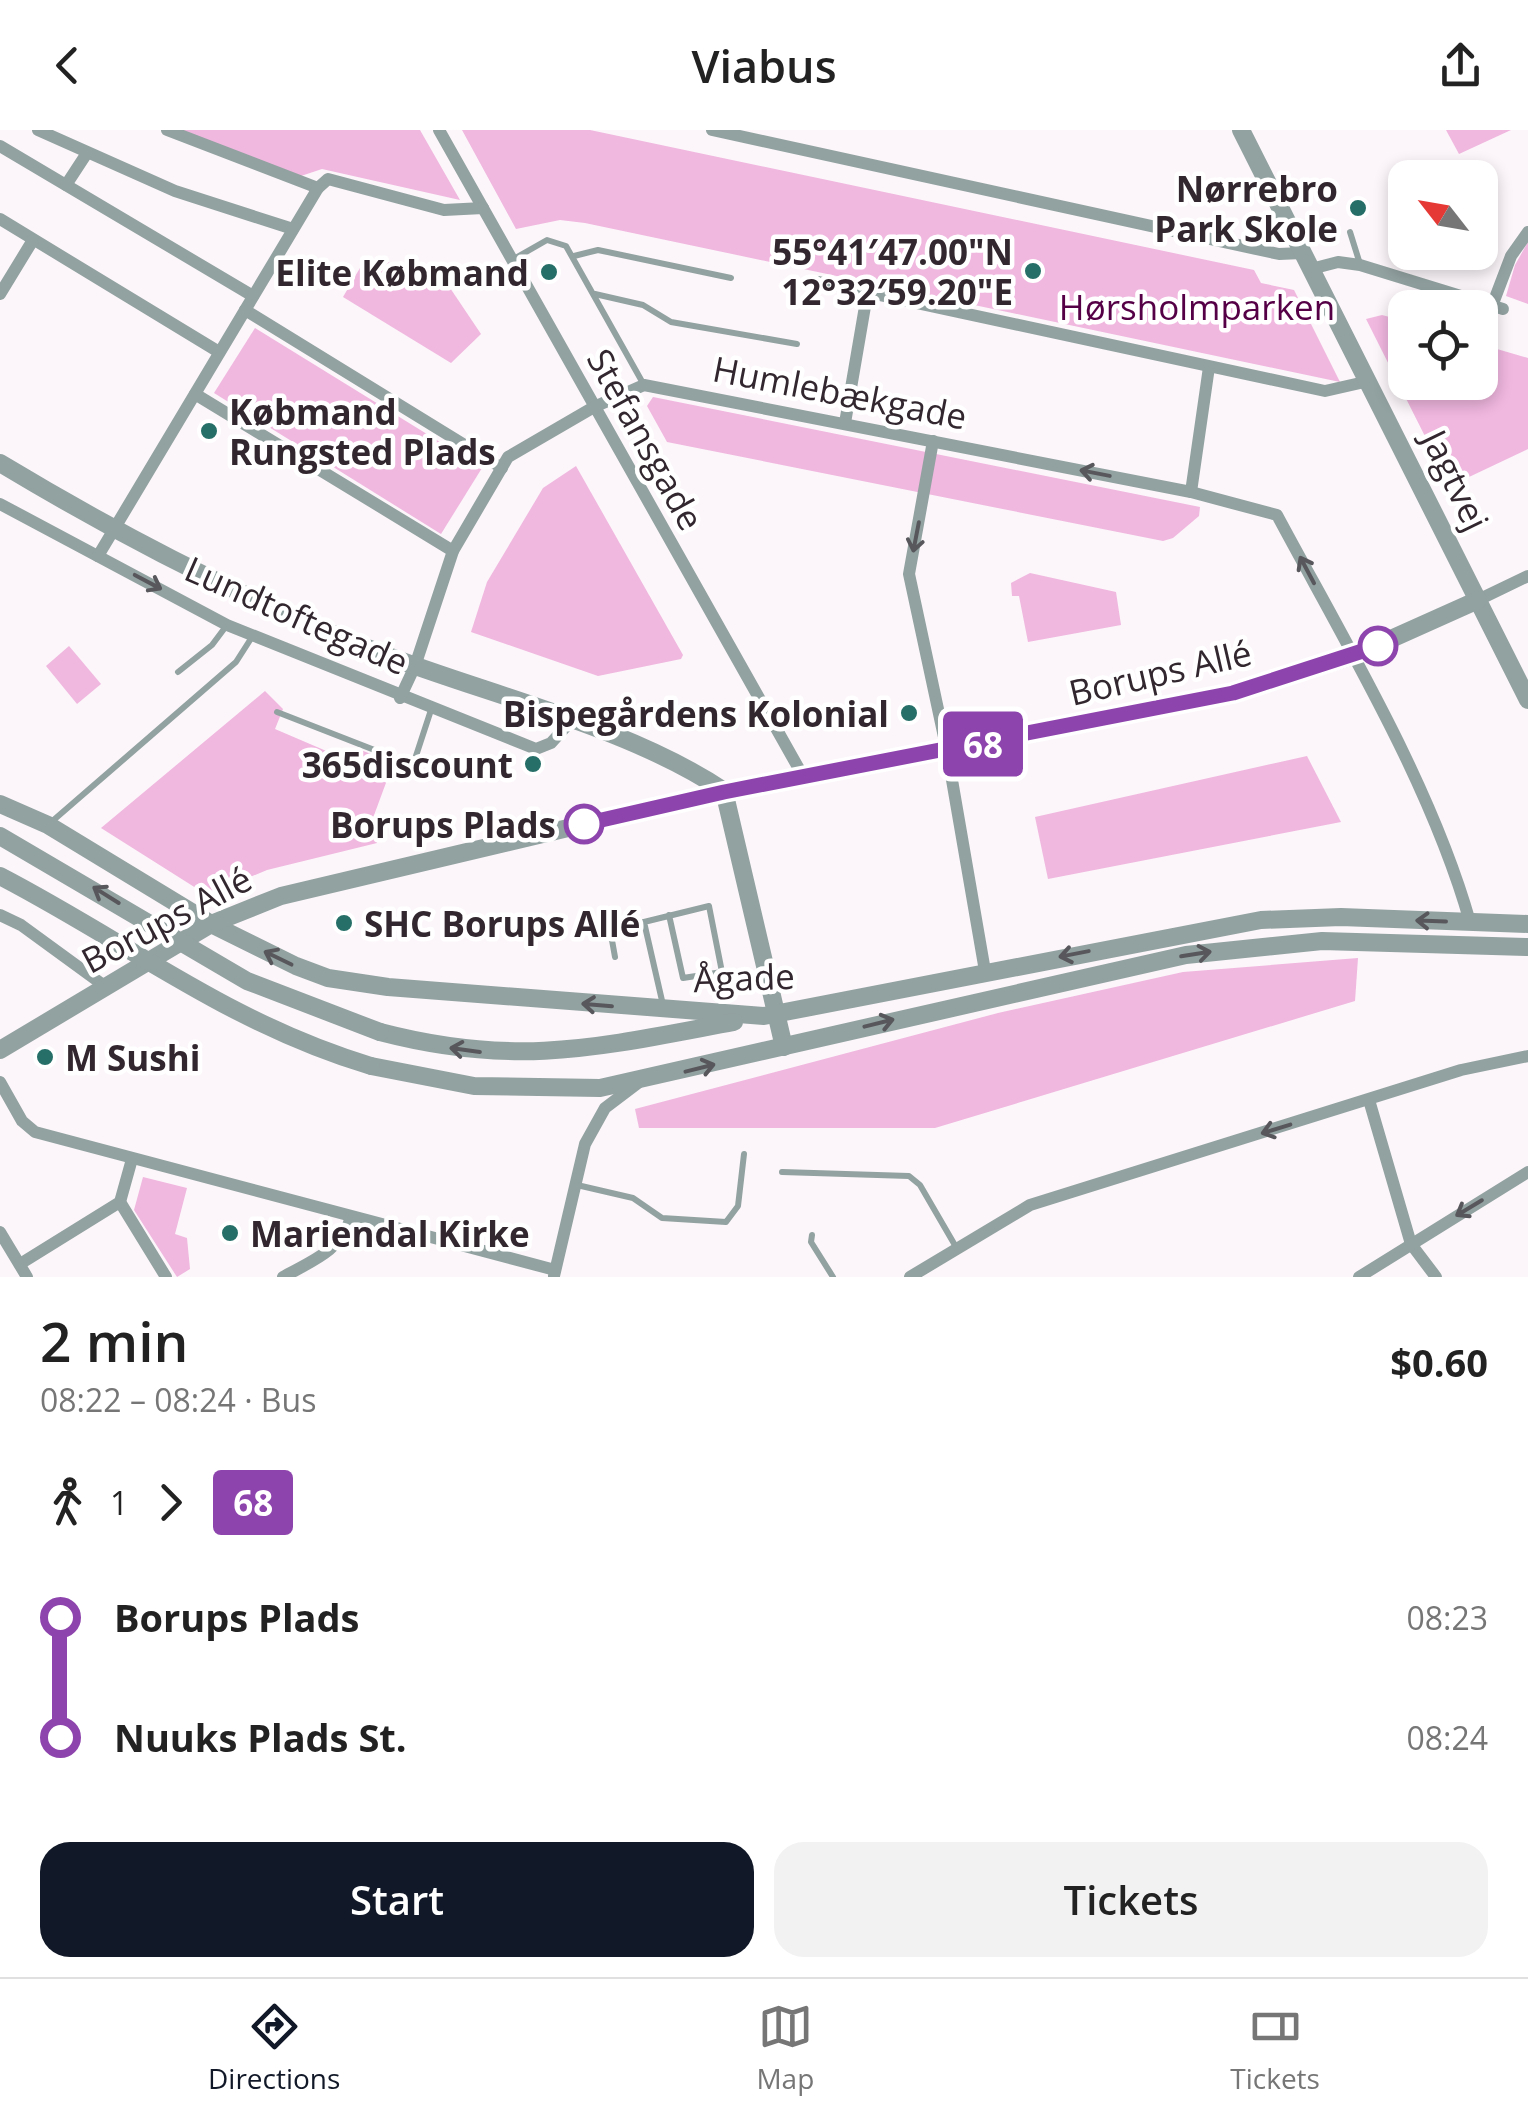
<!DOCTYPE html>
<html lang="en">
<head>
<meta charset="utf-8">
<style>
  :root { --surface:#fff; --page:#f2f2f2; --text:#222; --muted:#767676; --line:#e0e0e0; --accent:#111827 }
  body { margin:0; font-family:"Open Sans",sans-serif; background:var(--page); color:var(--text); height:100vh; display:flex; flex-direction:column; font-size:38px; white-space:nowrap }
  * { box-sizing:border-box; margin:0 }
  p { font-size:32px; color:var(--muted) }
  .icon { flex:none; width:55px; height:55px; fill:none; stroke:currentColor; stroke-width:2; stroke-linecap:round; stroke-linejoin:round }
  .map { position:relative; height:1147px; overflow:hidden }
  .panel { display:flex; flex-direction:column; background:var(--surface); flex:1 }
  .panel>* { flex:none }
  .badge { padding:0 20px; border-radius:8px; font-size:35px; line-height:65px }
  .needle { width:65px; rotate:301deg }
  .tools { position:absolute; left:1388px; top:30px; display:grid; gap:20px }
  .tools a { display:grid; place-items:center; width:110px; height:110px; border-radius:20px; background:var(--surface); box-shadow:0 5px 15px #0003; font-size:50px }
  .map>.badge { position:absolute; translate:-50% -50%; box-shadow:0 0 0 5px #fff }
  .legs { display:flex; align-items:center; gap:15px; height:110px; padding:0 40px; font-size:32px }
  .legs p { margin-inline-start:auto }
  .summary { display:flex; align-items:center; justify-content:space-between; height:170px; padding:0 40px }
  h1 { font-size:55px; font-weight:600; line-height:75px }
  .primary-button { display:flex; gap:20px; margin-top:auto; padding:20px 40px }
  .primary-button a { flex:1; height:115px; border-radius:30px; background:var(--accent); color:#fff; font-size:40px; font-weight:600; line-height:115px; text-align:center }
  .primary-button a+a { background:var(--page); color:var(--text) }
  ul { padding:0 40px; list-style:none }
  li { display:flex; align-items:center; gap:35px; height:120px; font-size:38px }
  li i { display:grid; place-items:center; width:15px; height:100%; margin:0 12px; background:currentColor }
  li i::after { content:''; width:25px; height:25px; margin:-12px; border:8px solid; border-radius:50%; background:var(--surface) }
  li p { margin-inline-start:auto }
  li:first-child i { background:linear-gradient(#0000 50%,currentColor 0) }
  li:last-child i { background:linear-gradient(currentColor 50%,#0000 0) }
  header { display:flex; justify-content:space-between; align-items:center; height:130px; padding:0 40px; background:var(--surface); font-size:45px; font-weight:600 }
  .tab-bar { display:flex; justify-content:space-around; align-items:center; height:140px; border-top:2px solid var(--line); background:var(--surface); font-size:28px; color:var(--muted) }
  .tab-bar a { display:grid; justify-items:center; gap:5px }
  .tab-bar .selected { color:var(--accent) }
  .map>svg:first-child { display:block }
</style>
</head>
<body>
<header><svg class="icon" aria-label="back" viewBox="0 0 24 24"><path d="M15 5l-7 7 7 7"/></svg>Viabus<svg class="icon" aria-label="share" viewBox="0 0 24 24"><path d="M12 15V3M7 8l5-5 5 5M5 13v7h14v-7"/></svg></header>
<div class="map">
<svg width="1528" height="1147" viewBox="0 0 1528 1147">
  <rect width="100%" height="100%" fill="#fcf6fa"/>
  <g fill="#f0b7df">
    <path d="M181 0H420L460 70 322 39 301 46Z"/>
    <path d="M462 0H590L1254 140 1261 153 1294 160 1340 252 585 93 560 90 516 99Z"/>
    <path d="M1446 0H1511L1459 24Z"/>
    <path d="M1528 112V174L1506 166 1515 135Z"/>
    <path d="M367 126 444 149 481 204 451 233 343 167Z"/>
    <path d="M1382 185 1405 191V252H1480V214L1528 228V319L1450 356 1366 189Z"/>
    <path d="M255 198 482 338 441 404 214 263Z"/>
    <path d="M653 267 1200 377 1199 386 1173 408 1163 411 667 312 647 276Z"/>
    <path d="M576 336 683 525 681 529 598 546 471 502 487 452 543 358Z"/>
    <path d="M1030 443 1116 462 1121 495 1028 512 1019 466H1012L1011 453Z"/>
    <path d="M69 516 101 554 77 574 46 536Z"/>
    <path d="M265 561 283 579 275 599 352 632 358 619 379 627 390 642 370 696 381 700 377 713 267 740 207 765 101 698Z"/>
    <path d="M1307 626 1341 692 1048 749 1035 687Z"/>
    <path d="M1358 828 1355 871 935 998H639L635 979 998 883 1183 842Z"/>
    <path d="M143 1047 187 1058 175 1104 187 1108 190 1139 177 1147 134 1080Z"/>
  </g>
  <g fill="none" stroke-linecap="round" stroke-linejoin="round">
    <g stroke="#92a2a0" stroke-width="6">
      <path d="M1350 102 1360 134"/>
      <path d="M574 126 598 120 731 148"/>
      <path d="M512 130 547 110 566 116 644 255"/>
      <path d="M595 164 643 175 671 192 797 214"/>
      <path d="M178 542 212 515 227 495"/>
      <path d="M277 582 413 635 431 580"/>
      <path d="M49 694 236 532 252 507"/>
      <path d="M615 827 610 799 644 792"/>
      <path d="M663 875 644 792 709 776 722 842 683 848 669 785"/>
      <path d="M782 1042 909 1046 920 1055 956 1117"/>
      <path d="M577 1055 633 1068 662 1088 726 1092 738 1076 744 1024"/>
      <path d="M812 1105 811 1112 833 1147"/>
    </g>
    <g stroke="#92a2a0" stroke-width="12">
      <path d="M38 0 175 61 293 99"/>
      <path d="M167 0 318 58"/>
      <path d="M439 0 803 646"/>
      <path d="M712 0 1279 124 1302 123"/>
      <path d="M0 16 253 166"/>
      <path d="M66 55 87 23"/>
      <path d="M0 89 219 222"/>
      <path d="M1311 139 1338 132 1360 135 1503 179"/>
      <path d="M819 152 1325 261 1369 251"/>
      <path d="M0 164 33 110"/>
      <path d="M1492 176 1511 126 1528 102"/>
      <path d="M245 180 502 338"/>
      <path d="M195 264 453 421"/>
      <path d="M845 293 868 159"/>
      <path d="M933 311 909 444 947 621 985 841"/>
      <path d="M1191 362 1209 237"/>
      <path d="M0 374 227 495 536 619 551 613 570 592"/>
      <path d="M98 426 318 58 328 49 444 80 483 78"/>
      <path d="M1478 470 1528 446"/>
      <path d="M400 568 415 536 453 421 508 327 594 277 644 255 1191 362 1277 385C1345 512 1431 654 1470 792"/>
      <path d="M0 785 21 795 106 857"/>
      <path d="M0 952 22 991 35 1002 555 1140"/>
      <path d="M1369 970 1411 1114 1436 1147"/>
      <path d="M120 1072 166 1147"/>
      <path d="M0 1102 27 1147"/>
      <path d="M20 1134 120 1072 132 1029"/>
      <path d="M554 1146 585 1014 605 978 638 953"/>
      <path d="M283 1147C312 1131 342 1120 351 1087"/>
      <path d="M910 1147 1030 1075 1461 940 1528 926"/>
      <path d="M1359 1147 1528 1042"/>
    </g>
    <g stroke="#92a2a0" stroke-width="18">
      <path d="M1241 0 1528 570"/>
      <path d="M0 333C118 404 251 473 380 523 489 565 629 597 724 661"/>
      <path d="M724 661 784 917"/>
      <path d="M0 674 48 695 211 794 296 836 328 848 388 857 764 886 1261 790 1341 787 1528 794"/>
      <path d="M380 902C518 938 599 917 734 892"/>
      <path d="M0 920 211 794 281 766 724 661 1233 563 1353 526 1478 470"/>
      <path d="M371 936 474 956 600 958 1186 825 1322 811 1528 817"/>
    </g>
    <g stroke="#92a2a0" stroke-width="18">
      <path d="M0 706 247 851 380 902"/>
      <path d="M0 746C129 813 228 893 371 936"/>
    </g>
  </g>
  <defs><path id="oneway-shaft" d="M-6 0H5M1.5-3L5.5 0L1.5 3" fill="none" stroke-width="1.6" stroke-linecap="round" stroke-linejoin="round" transform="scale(2.5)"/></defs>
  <g stroke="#58585c">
    <use href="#oneway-shaft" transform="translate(1095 343) rotate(-169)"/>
    <use href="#oneway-shaft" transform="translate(916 407) rotate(101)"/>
    <use href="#oneway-shaft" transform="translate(1307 440) rotate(-118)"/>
    <use href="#oneway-shaft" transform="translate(148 452) rotate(28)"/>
    <use href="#oneway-shaft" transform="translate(106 765) rotate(-148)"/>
    <use href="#oneway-shaft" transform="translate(1431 791) rotate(-178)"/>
    <use href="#oneway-shaft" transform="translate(1074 824) rotate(169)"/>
    <use href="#oneway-shaft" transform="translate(1196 824) rotate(-9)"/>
    <use href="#oneway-shaft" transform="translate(278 828) rotate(-154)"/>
    <use href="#oneway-shaft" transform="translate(597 875) rotate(-175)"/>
    <use href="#oneway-shaft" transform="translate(879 893) rotate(-14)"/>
    <use href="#oneway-shaft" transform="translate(465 920) rotate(-172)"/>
    <use href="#oneway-shaft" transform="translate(700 938) rotate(-14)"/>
    <use href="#oneway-shaft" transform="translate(1276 999) rotate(163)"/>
    <use href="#oneway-shaft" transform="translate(1469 1078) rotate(149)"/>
  </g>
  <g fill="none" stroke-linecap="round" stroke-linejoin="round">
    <g stroke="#fff" stroke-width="22">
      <path id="line-1" d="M584 694 724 662 1233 563 1378 516"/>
    </g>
    <use href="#line-1" stroke="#8e44ad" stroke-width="15"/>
  </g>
  <g fill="#266f68" stroke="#fff" stroke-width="4">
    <circle cx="1358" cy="78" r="10"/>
    <circle cx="1033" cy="141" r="10"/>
    <circle cx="549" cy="142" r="10"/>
    <circle cx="209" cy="301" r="10"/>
    <circle cx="909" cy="583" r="10"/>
    <circle cx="533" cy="634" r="10"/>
    <circle cx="344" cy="793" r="10"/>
    <circle cx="45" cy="927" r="10"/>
    <circle cx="230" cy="1103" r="10"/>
  </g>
  <g fill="#fff" stroke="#8e44ad" stroke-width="5">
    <circle cx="1378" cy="516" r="18"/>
    <circle cx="584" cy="694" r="18"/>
  </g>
  <g text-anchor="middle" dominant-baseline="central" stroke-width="9" stroke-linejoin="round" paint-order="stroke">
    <g font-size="35" font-weight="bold" fill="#32272e" stroke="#fff" text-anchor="end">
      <text x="1338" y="58">Nørrebro<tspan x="1338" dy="40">Park Skole</tspan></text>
      <text x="1013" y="121">55°41′47.00"N<tspan x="1013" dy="40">12°32′59.20"E</tspan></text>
      <text x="529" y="142">Elite Købmand</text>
      <text x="229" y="281" text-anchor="start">Købmand<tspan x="229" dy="40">Rungsted Plads</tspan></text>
      <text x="889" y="583">Bispegårdens Kolonial</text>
      <text x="513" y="634">365discount</text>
      <text x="364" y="793" text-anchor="start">SHC Borups Allé</text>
      <text x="65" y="927" text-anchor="start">M Sushi</text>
      <text x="250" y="1103" text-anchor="start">Mariendal Kirke</text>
    </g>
    <g font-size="35" fill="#550046" stroke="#fff">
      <text x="1197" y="176">Hørsholmparken</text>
    </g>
    <g font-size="35" fill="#32272e" stroke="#fff">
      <text transform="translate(840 262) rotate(11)">Humlebækgade</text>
      <text transform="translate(646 309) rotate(61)">Stefansgade</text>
      <text transform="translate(1456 350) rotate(64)">Jagtvej</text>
      <text transform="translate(297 485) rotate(24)">Lundtoftegade</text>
      <text transform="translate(1160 542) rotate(-13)">Borups Allé</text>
      <text transform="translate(166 789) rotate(-28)">Borups Allé</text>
      <text transform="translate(744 847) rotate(-2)">Ågade</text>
    </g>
    <g font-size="35" font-weight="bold" fill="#32272e" stroke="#fff" text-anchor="end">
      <text x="556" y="694">Borups Plads</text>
    </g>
  </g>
</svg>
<div class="tools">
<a><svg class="needle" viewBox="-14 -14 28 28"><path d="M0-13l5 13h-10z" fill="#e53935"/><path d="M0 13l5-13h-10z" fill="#767676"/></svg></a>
<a><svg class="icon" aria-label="locate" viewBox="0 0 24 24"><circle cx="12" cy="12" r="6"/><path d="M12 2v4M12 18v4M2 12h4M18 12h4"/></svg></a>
</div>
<b class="badge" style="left:983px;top:614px;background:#8e44ad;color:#fff">68</b>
</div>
<section class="panel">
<div class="summary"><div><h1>2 min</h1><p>08:22 – 08:24 · Bus</p></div><b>$0.60</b></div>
<div class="legs"><svg class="icon" aria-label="walk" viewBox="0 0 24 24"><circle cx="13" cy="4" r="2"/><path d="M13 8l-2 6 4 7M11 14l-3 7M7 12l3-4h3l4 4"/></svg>1<svg class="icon" aria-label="forward" viewBox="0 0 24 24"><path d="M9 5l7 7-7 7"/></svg><b class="badge" style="background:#8e44ad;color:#fff">68</b></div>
<ul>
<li><i style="color:#8e44ad"></i><b>Borups Plads</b><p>08:23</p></li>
<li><i style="color:#8e44ad"></i><b>Nuuks Plads St.</b><p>08:24</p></li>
</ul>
<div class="primary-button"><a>Start</a><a>Tickets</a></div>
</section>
<nav class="tab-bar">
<a class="selected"><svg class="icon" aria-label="directions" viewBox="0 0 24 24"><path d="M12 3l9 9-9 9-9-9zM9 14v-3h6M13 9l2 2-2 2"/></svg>Directions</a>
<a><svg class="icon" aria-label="map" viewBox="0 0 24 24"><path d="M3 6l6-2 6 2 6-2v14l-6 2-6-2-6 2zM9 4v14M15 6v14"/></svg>Map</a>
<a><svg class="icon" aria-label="tickets" viewBox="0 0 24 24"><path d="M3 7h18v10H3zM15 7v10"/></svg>Tickets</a>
</nav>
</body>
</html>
